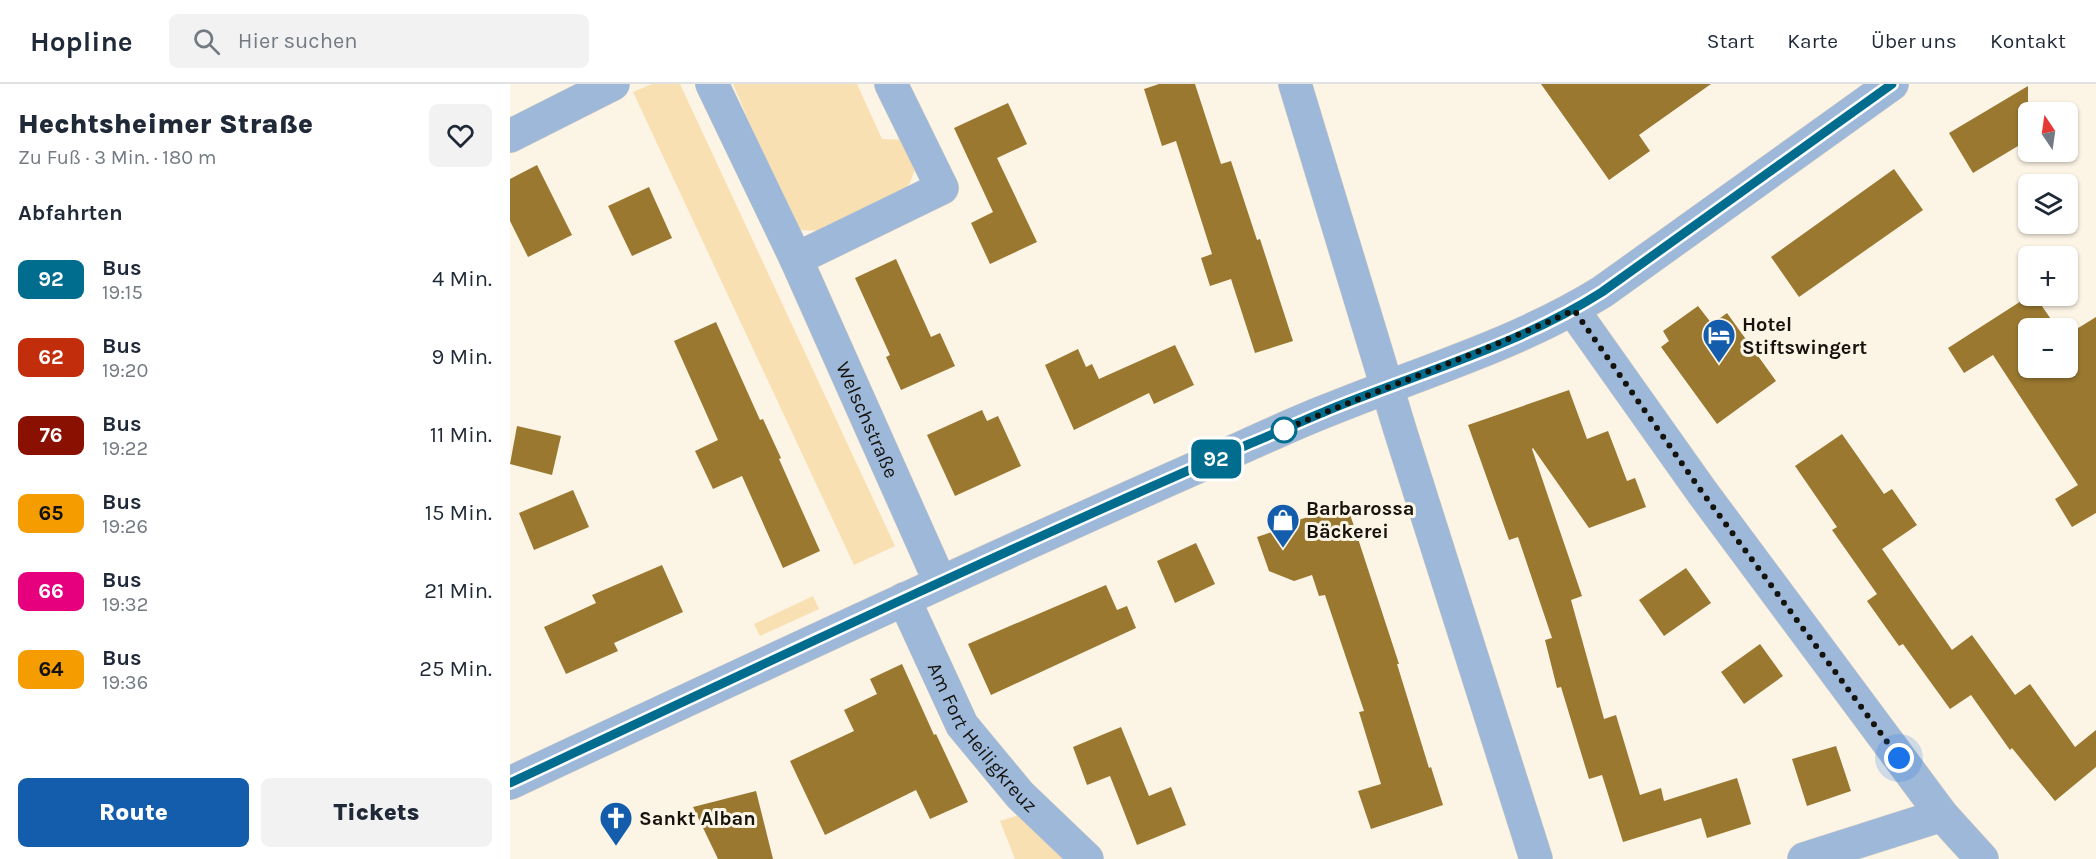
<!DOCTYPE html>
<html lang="de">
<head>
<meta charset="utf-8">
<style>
  :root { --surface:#fff; --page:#f2f2f3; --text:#1f2937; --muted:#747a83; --line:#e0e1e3; --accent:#135dac }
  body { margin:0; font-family:Karla,sans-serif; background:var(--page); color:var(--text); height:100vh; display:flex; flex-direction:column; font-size:22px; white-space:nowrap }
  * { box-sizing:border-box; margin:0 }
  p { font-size:20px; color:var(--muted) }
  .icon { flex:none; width:33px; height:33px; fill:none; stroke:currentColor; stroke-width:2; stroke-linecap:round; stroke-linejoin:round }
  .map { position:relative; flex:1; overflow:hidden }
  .panel { display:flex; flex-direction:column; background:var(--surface); width:510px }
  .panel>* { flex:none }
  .badge { padding:0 12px; border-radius:9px; font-size:21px; line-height:39px }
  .needle { width:39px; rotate:347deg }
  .controls { position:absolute; left:1508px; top:18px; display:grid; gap:12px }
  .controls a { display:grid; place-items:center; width:60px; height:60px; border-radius:9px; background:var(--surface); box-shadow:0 2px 4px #0004; font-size:30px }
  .you { position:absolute; width:30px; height:30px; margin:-15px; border:4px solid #fff; border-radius:50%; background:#1a73e8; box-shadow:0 0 0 9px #1a73e833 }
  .map>.badge { position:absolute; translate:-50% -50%; box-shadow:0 0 0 3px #fff }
  h2 { padding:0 18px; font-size:22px; line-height:54px }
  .round { display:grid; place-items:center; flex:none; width:63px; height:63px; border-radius:9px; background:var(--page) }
  .head { display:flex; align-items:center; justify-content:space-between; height:102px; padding:0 18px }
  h1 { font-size:28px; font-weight:800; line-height:45px }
  .cta { display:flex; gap:12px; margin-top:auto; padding:12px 18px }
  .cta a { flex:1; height:69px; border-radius:9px; background:var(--accent); color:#fff; font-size:24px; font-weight:800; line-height:69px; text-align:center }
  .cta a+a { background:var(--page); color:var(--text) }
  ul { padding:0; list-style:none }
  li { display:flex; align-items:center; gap:18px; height:78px; padding:0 18px }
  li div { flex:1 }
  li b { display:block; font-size:22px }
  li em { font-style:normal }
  li .badge { min-width:66px; font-weight:700; text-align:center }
  header { display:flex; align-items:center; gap:36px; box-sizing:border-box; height:84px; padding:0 30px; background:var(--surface); border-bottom:2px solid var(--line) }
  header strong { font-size:28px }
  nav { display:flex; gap:33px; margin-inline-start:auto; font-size:21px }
  .search { width:420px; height:54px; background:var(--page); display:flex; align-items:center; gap:15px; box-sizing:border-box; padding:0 21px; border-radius:9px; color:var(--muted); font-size:22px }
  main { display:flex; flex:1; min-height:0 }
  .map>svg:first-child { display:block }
</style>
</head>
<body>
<header>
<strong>Hopline</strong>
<div class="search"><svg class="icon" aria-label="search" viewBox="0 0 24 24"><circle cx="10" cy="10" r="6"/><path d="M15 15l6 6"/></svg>Hier suchen</div>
<nav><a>Start</a><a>Karte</a><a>Über uns</a><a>Kontakt</a></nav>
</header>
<main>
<section class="panel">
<div class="head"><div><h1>Hechtsheimer Straße</h1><p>Zu Fuß · 3 Min. · 180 m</p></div><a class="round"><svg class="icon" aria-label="heart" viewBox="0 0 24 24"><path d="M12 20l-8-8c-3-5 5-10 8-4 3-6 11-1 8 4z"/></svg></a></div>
<h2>Abfahrten</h2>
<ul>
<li><span class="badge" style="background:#006d8f;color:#fff">92</span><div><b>Bus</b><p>19:15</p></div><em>4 Min.</em></li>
<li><span class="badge" style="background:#c22e0c;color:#fff">62</span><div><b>Bus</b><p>19:20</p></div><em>9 Min.</em></li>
<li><span class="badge" style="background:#8a1002;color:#fff">76</span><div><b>Bus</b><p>19:22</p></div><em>11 Min.</em></li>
<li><span class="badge" style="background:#f59c00;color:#111">65</span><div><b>Bus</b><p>19:26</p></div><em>15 Min.</em></li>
<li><span class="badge" style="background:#e6007e;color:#fff">66</span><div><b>Bus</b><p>19:32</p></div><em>21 Min.</em></li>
<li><span class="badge" style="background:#f59c00;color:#111">64</span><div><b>Bus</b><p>19:36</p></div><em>25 Min.</em></li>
</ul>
<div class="cta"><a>Route</a><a>Tickets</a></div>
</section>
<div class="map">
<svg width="1586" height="775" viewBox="0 0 1586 775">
  <rect width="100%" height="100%" fill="#fcf4e5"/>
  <g fill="#f9e0b2">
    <path d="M142 0H170L385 462 344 481 123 8Z"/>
    <path d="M223 0H347L372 55 396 56 404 74V88L400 99 391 110 320 147 285 146Z"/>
    <path d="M303 512 309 525 250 552 244 540Z"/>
    <path d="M518 728 564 775H505L490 737Z"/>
  </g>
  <g fill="#9a7830">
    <path d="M649 0H685L711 80 721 77 747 156 750 155 783 257 745 269 721 195 700 202 691 174 702 170 666 57 652 62 634 5Z"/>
    <path d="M1031 0H1201L1129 51 1140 67 1099 96Z"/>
    <path d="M1518 2V56L1463 89 1439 49Z"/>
    <path d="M498 19 517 60 487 74 527 158 480 180 461 139 483 128 444 44Z"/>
    <path d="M27 81 62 151 18 173 0 137V95Z"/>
    <path d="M1384 85 1413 126 1289 213 1261 173Z"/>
    <path d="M139 103 162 154 122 172 98 122Z"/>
    <path d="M386 175 421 253 430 249 445 282 391 306 376 273 380 271 345 194Z"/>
    <path d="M1519 212H1525L1547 244H1518V284H1557V251L1586 233V429L1562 443 1545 415 1568 401 1483 271 1454 289 1438 264Z"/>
    <path d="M1188 222 1202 240 1217 229 1266 297 1207 340 1151 263 1159 257 1153 247Z"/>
    <path d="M206 238 250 336 253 335 271 374 269 375 310 467 273 484 232 392 203 405 185 367 208 356 164 257Z"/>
    <path d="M665 261 684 301 644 320 639 309 564 346 535 281 568 265 576 283 582 280 589 295Z"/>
    <path d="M1059 306 1077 355 1098 347 1117 397 1125 394 1136 423 1079 444 1023 364 1022 365 1072 512 1061 516 1094 635 1106 631 1130 711 1151 704 1154 717 1227 694 1241 740 1197 754 1191 734 1113 758 1092 691 1079 695 1051 603 1047 604 1035 556 1042 554 1008 453 999 456 958 341Z"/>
    <path d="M472 326 477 337 488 332 511 382 445 412 417 351Z"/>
    <path d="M7 342 51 352 42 391 0 380Z"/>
    <path d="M1332 350 1374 410 1382 405 1407 441 1372 465 1442 566 1462 551 1505 611 1520 600 1565 663 1586 646V683L1545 717 1502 664 1500 666 1461 611 1440 625 1393 560 1389 562 1357 517 1367 510 1322 446 1327 443 1285 382Z"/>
    <path d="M63 406 79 443 24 466 9 429Z"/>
    <path d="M837 421 889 580H887L919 684 921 683 933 721 861 745 848 707 871 700 849 628 854 627 815 511 809 512 802 491 784 497 759 487 747 453 786 440 785 437Z"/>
    <path d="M686 459 705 500 665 519 647 477Z"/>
    <path d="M152 481 173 528 104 559 108 567 56 590 34 543 86 519 82 511Z"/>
    <path d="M1176 484 1201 519 1154 552 1129 516Z"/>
    <path d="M596 501 607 526 617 522 626 544 481 611 458 560Z"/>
    <path d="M1250 560 1273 592 1234 620 1211 588Z"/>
    <path d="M392 580 424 651 426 650 458 718 420 735 406 706 315 751 280 677 344 647 334 626 367 610 360 595Z"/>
    <path d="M611 643 639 712 661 703 676 741 627 761 600 692 577 701 563 663Z"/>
    <path d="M1326 662 1341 707 1297 722 1282 675Z"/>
    <path d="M246 707 263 775H208L183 723Z"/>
  </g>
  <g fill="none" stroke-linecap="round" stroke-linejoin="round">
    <g stroke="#d7d0c3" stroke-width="34">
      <g id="minor">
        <path id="s1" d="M202 0 286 175 430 498"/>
        <path d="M785 0 890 346 1026 775"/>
        <path d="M0 52 103 0"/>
        <path d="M286 175 432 104 381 0"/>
        <path d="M1063 226 1192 408 1432 731 1472 775"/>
        <path id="s2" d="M394 515 452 641 510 711 577 775"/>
        <path d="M0 699C243 585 487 471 733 363 762 350 792 336 821 325 912 288 1008 260 1092 208L1382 0"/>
        <path d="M1294 775 1432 731"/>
      </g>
    </g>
    <use href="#minor" stroke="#9eb8d9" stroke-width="33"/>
  </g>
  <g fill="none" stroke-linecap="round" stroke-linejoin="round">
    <g stroke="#fff" stroke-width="14">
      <path id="line" d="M0 699C245 584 490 468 739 360 766 349 794 336 821 325 912 288 1009 261 1092 208L1382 0"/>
    </g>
    <use href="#line" stroke="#006d8f" stroke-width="9"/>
    <path stroke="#15130e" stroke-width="6" stroke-dasharray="0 10.8" d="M774 346 771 347C868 305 968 271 1064 226L1192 408 1389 674"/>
  </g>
  <defs>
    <g id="hotel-pin" transform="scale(1.725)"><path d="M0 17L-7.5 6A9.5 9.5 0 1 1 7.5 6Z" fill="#135dac" stroke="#fcf4e5"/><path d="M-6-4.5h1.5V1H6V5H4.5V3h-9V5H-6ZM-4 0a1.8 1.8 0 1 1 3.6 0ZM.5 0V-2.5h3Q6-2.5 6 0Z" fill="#fff"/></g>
    <g id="shop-pin" transform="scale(1.725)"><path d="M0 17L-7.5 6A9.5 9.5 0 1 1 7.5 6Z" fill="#135dac" stroke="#fcf4e5"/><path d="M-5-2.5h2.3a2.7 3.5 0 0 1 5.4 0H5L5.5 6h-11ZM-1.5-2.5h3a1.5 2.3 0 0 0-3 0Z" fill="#fff"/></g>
    <g id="church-pin" transform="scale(1.725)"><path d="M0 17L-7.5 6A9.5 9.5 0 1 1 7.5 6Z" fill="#135dac" stroke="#fcf4e5"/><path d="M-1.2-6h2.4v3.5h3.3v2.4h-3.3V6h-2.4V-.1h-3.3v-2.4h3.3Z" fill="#fff"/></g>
  </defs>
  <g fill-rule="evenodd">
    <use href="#hotel-pin" x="1209" y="251"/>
    <use href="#shop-pin" x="773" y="436"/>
    <use href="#church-pin" x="106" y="734"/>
  </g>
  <circle fill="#fff" stroke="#006d8f" stroke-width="3" cx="774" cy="346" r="12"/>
  <g text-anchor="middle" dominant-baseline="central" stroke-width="6" stroke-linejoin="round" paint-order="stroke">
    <g font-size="20" font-weight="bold" fill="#15130e" stroke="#fcf4e5" text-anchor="start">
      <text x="1232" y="240">Hotel<tspan x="1232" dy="23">Stiftswingert</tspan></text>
      <text x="796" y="424">Barbarossa<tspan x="796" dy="23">Bäckerei</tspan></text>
      <text x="129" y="734">Sankt Alban</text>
    </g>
    <g font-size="20" fill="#15130e" stroke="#fcf4e5">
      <text stroke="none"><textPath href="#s1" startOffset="370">Welschstraße</textPath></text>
      <text stroke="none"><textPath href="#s2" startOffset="160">Am Fort Heiligkreuz</textPath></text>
    </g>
  </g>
</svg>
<div class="controls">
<a><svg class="needle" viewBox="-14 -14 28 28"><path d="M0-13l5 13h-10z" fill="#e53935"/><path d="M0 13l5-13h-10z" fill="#747a83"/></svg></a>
<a><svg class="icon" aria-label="layers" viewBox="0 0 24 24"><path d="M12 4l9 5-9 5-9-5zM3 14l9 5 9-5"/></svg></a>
<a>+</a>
<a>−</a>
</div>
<div class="you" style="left:1389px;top:674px"></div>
<b class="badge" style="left:706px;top:375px;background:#006d8f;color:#fff">92</b>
</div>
</main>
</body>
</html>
